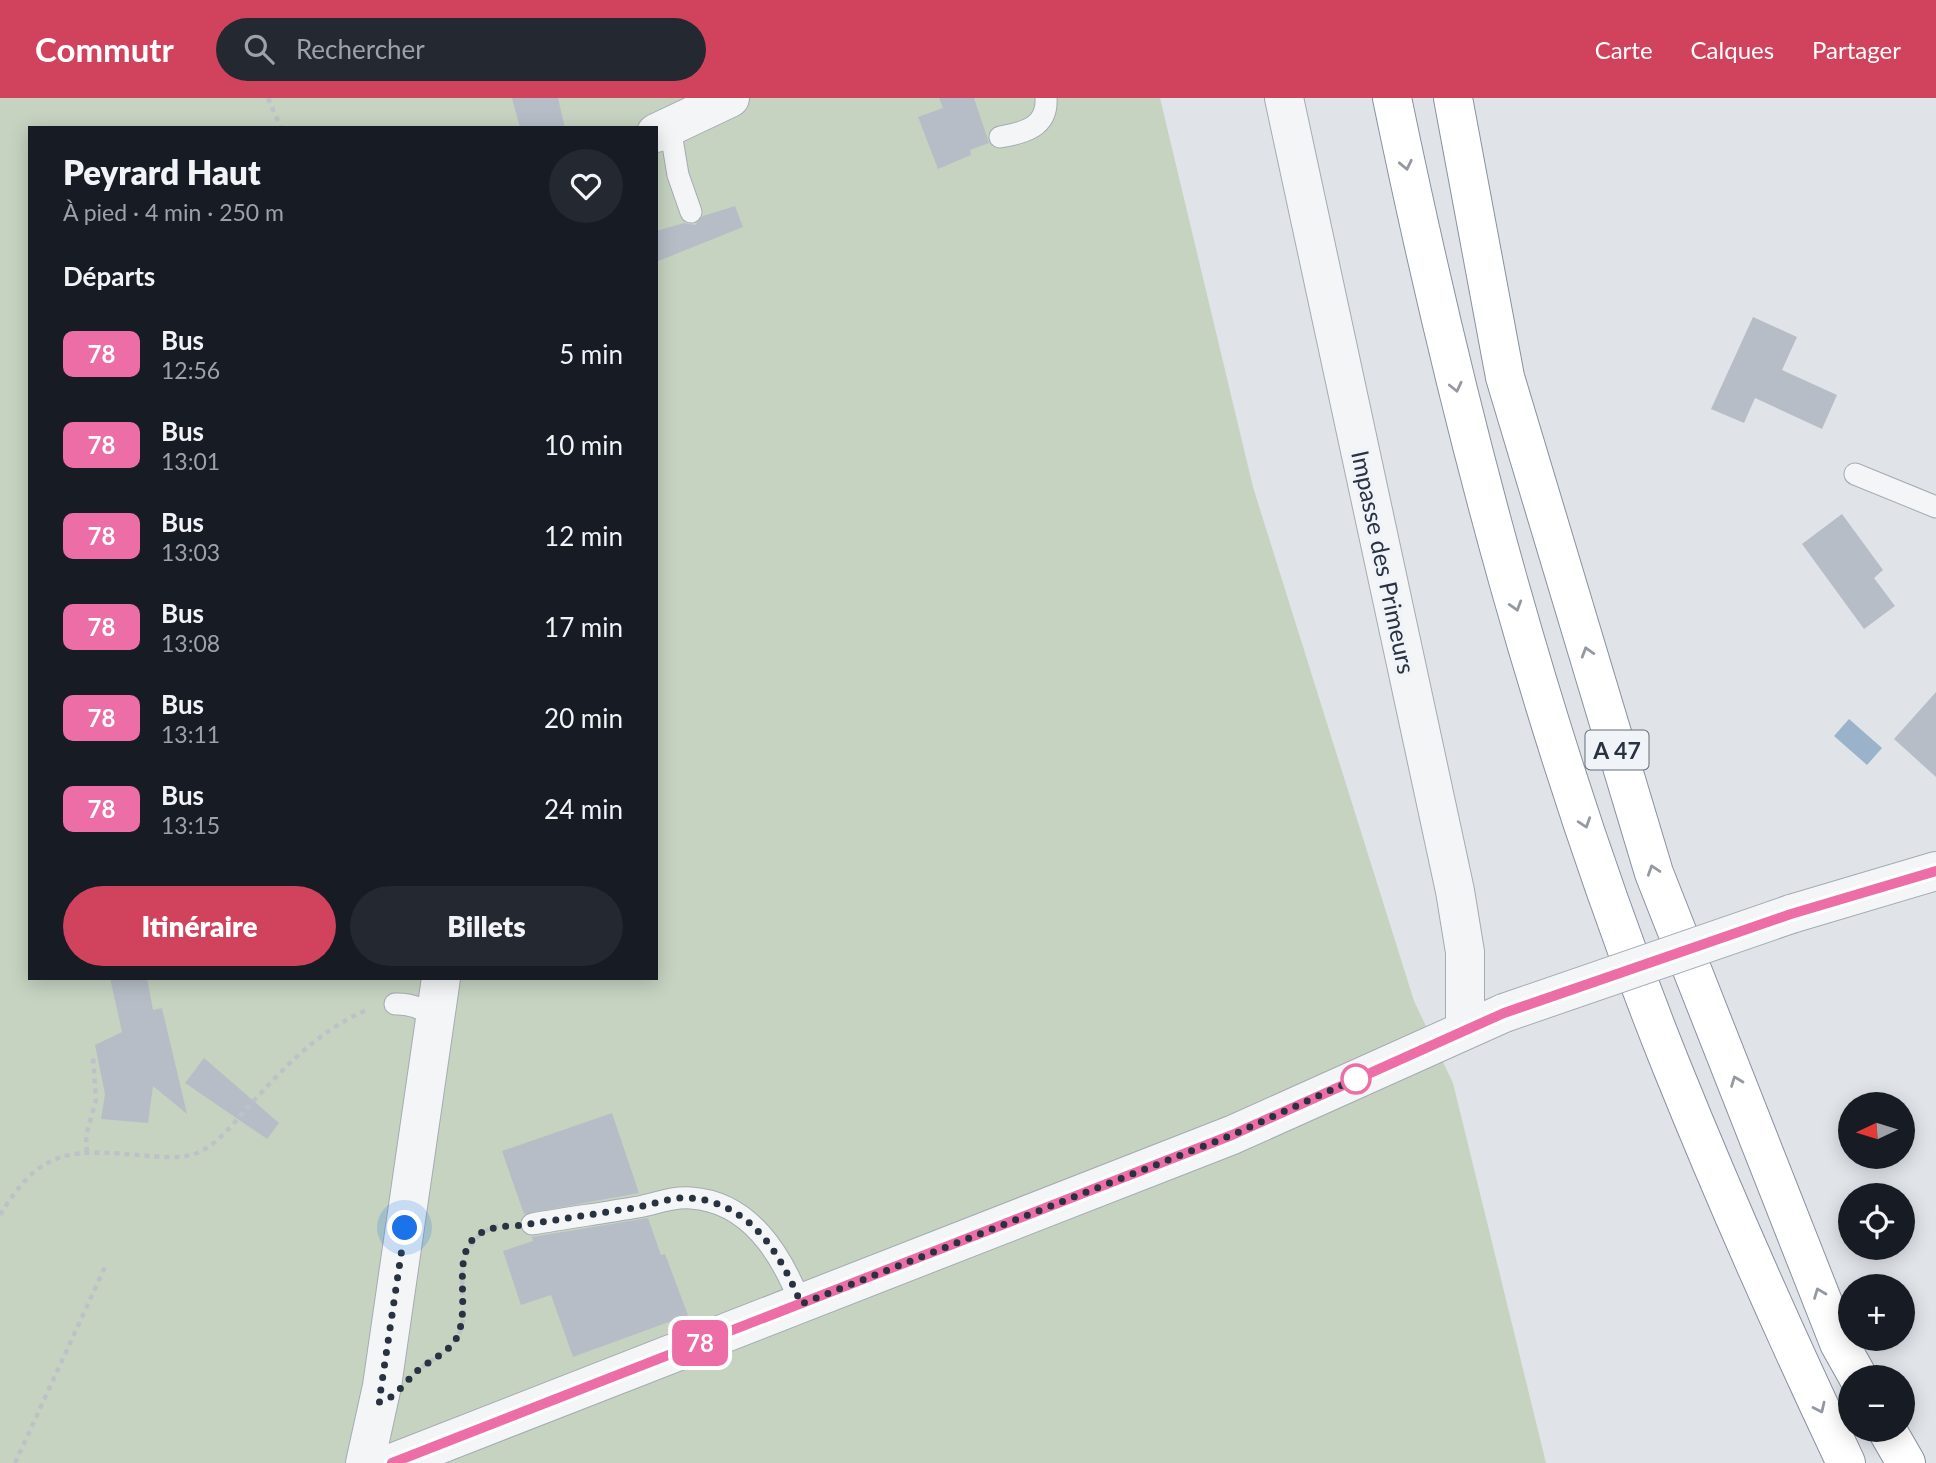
<!DOCTYPE html>
<html lang="fr">
<head>
<meta charset="utf-8">
<style>
  :root { --surface:#171b24; --page:#242831; --text:#f1f3f6; --muted:#9ea1a6; --accent:#d1425d }
  body { margin:0; font-family:Lato,sans-serif; background:var(--page); color:var(--text); height:100vh; display:flex; flex-direction:column; font-size:26px; white-space:nowrap }
  * { box-sizing:border-box; margin:0 }
  p { font-size:23px; color:var(--muted) }
  .icon { flex:none; width:38px; height:38px; fill:none; stroke:currentColor; stroke-width:2; stroke-linecap:round; stroke-linejoin:round }
  .map { position:relative; flex:1; overflow:hidden }
  .sheet { position:absolute; left:28px; top:28px; width:630px; height:854px; display:flex; flex-direction:column; background:var(--surface); border-radius:0px; box-shadow:0 4px 18px #0003 }
  .sheet>* { flex:none }
  .badge { padding:0 14px; border-radius:10px; font-size:24px; line-height:46px }
  .needle { width:46px; rotate:266deg }
  .fabs { position:absolute; left:1838px; top:994px; display:grid; gap:14px }
  .fabs a { display:grid; place-items:center; width:77px; height:77px; border-radius:50%; background:var(--surface); box-shadow:0 4px 18px #0003; font-size:35px }
  .you { position:absolute; width:35px; height:35px; margin:-18px; border:5px solid #fff; border-radius:50%; background:#1a73e8; box-shadow:0 0 0 10px #1a73e833 }
  .map>.badge { position:absolute; translate:-50% -50%; box-shadow:0 0 0 4px #fff }
  h2 { padding:0 35px; font-size:26px; line-height:63px }
  .round { display:grid; place-items:center; flex:none; width:74px; height:74px; border-radius:37px; background:var(--page) }
  .overview { display:flex; align-items:center; justify-content:space-between; height:119px; padding:0 35px }
  h1 { font-size:33px; font-weight:800; line-height:52px }
  .button { display:flex; gap:14px; margin-top:auto; padding:14px 35px }
  .button a { flex:1; height:80px; border-radius:42px; background:var(--accent); color:#fff; font-size:28px; font-weight:800; line-height:80px; text-align:center }
  .button a+a { background:var(--page); color:var(--text) }
  ul { padding:0; list-style:none }
  li { display:flex; align-items:center; gap:21px; height:91px; padding:0 35px }
  li div { flex:1 }
  li b { display:block; font-size:26px }
  li em { font-style:normal }
  li .badge { min-width:77px; font-weight:700; text-align:center }
  header { display:flex; align-items:center; gap:42px; box-sizing:border-box; height:98px; padding:0 35px; background:var(--accent); color:#fff }
  header strong { font-size:33px }
  nav { display:flex; gap:38px; margin-inline-start:auto; font-size:24px }
  .search { width:490px; height:63px; background:var(--page); display:flex; align-items:center; gap:18px; box-sizing:border-box; padding:0 24px; border-radius:38px; color:var(--muted); font-size:26px }
  .map>svg:first-child { display:block }
</style>
</head>
<body>
<header>
<strong>Commutr</strong>
<div class="search"><svg class="icon" aria-label="search" viewBox="0 0 24 24"><circle cx="10" cy="10" r="6"/><path d="M15 15l6 6"/></svg>Rechercher</div>
<nav><a>Carte</a><a>Calques</a><a>Partager</a></nav>
</header>
<div class="map">
<svg width="1936" height="1365" viewBox="0 0 1936 1365">
  <rect width="100%" height="100%" fill="#e0e4e9"/>
  <path fill="#c6d3c1" fill-rule="evenodd" d="M0 0H1160L1253 389 1414 903 1453 985 1546 1365H0ZM30 30H656V880H30Z"/>
  <path fill="#9ab3ca" d="M1849 621 1882 650 1867 667 1834 638Z"/>
  <g fill="#b7bdc6">
    <path d="M512 0H558L565 30H520Z"/>
    <path d="M939 0H974L989 45 970 52 971 57 938 71 918 19 943 10Z"/>
    <path d="M735 108 743 129 656 164V133L684 125 695 127 703 118Z"/>
    <path d="M1753 219 1797 239 1782 272 1837 297 1822 331 1755 300 1744 325 1711 311Z"/>
    <path d="M1842 416 1883 472 1874 480 1895 508 1864 531 1802 446Z"/>
    <path d="M1936 594V679L1894 641Z"/>
    <path d="M110 880H147L153 912 162 910 187 1016 153 988 148 1025 101 1021 105 996 95 947 122 934Z"/>
    <path d="M204 960 279 1025 267 1041 185 985Z"/>
    <path d="M612 1015 639 1095 524 1116 502 1053Z"/>
    <path d="M648 1120 661 1157 665 1156 688 1217 573 1259 551 1197 521 1207 503 1153 533 1143 532 1139Z"/>
  </g>
  <g fill="none" stroke-linecap="round" stroke-linejoin="round">
    <g stroke="#a5abb3" stroke-width="23">
      <g id="service">
        <path d="M670 29 678 77 691 114"/>
        <path d="M1000 39C1024 35 1048 29 1046 0"/>
        <path d="M1855 376 1936 409"/>
        <path d="M395 906C411 905 422 911 435 919"/>
        <path d="M532 1126C567 1120 603 1115 638 1109 655 1106 673 1098 691 1100 750 1104 781 1156 801 1206"/>
      </g>
    </g>
    <g stroke="#a5abb3" stroke-width="40">
      <g id="minor">
        <path d="M1284 0 1455 793 1465 854V931"/>
        <path d="M656 35 730 0"/>
        <path d="M1791 816 1936 773"/>
        <path d="M365 1365 382 1288 441 880"/>
        <path d="M392 1365 1232 1037 1504 915"/>
      </g>
    </g>
    <g stroke="#8792a0" stroke-width="40">
      <g id="motorway">
        <path d="M1392 0C1460 328 1546 655 1671 967 1725 1101 1784 1234 1846 1365"/>
        <path d="M1453 0 1505 279 1654 775 1839 1245 1858 1279"/>
        <path d="M1887 1332 1906 1365"/>
      </g>
    </g>
    <g stroke="#bec2c8" stroke-width="4.5" stroke-dasharray="5 5" stroke-linecap="butt">
      <path d="M268 0 281 30"/>
      <path d="M87 1054 86 1038 96 1002 93 959"/>
      <path d="M0 1117C43 1046 74 1052 150 1058 165 1059 182 1061 197 1055 218 1046 233 1026 248 1009 283 971 317 933 367 912"/>
      <path d="M422 1269C433 1261 449 1252 456 1241 475 1212 448 1174 475 1142 482 1134 492 1128 503 1128"/>
      <path d="M15 1365 105 1169"/>
    </g>
    <use href="#service" stroke="#f3f5f7" stroke-width="21"/>
    <use href="#minor" stroke="#f3f5f7" stroke-width="38"/>
    <use href="#motorway" stroke="#fff" stroke-width="38"/>
    <g stroke="#a5abb3" stroke-width="40" stroke-linecap="butt">
      <path id="minor-bridge" d="M1504 915 1791 816"/>
    </g>
    <use href="#minor-bridge" stroke="#f3f5f7" stroke-width="38"/>
  </g>
  <defs><path id="oneway-chevron" d="M-2-3.5L2.5 0L-2 3.5" fill="none" stroke-width="1.6" stroke-linecap="round" stroke-linejoin="round" transform="scale(1.75)"/></defs>
  <g stroke="#9498a0">
    <use href="#oneway-chevron" transform="translate(1406 67) rotate(78)"/>
    <use href="#oneway-chevron" transform="translate(1456 289) rotate(77)"/>
    <use href="#oneway-chevron" transform="translate(1516 508) rotate(73)"/>
    <use href="#oneway-chevron" transform="translate(1587 554) rotate(-107)"/>
    <use href="#oneway-chevron" transform="translate(1585 725) rotate(71)"/>
    <use href="#oneway-chevron" transform="translate(1653 772) rotate(-108)"/>
    <use href="#oneway-chevron" transform="translate(1736 983) rotate(-111)"/>
    <use href="#oneway-chevron" transform="translate(1819 1195) rotate(-111)"/>
    <use href="#oneway-chevron" transform="translate(1820 1310) rotate(65)"/>
  </g>
  <g fill="none" stroke-linecap="round" stroke-linejoin="round">
    <g stroke="#fff" stroke-width="16">
      <path id="line" d="M392 1365 1232 1037 1504 915 1791 816 1936 773"/>
    </g>
    <use href="#line" stroke="#ed6ea7" stroke-width="10"/>
    <path stroke="#283241" stroke-width="7" stroke-dasharray="0 12.6" d="M405 1130 379 1304C394 1302 405 1284 416 1274 428 1263 450 1254 457 1239 476 1199 434 1127 516 1128 555 1122 594 1116 633 1110 652 1107 672 1098 691 1100 750 1105 781 1156 801 1206L1232 1037 1358 980 1356 981"/>
  </g>
  <circle fill="#fff" stroke="#ed6ea7" stroke-width="3.5" cx="1356" cy="981" r="14"/>
  <g text-anchor="middle" dominant-baseline="central" stroke-width="7" stroke-linejoin="round" paint-order="stroke">
    <rect fill="#f0f3f7" stroke="#646c78" stroke-width="2" x="1585.5" y="632.5" width="63" height="39" rx="5"/>
    <g font-size="23" font-weight="bold" fill="#283241">
      <text x="1617" y="652">A 47</text>
    </g>
    <g font-size="24" fill="#283241" stroke="#f0f3f7">
      <text transform="translate(1384 464) rotate(78)">Impasse des Primeurs</text>
    </g>
  </g>
</svg>
<div class="fabs">
<a><svg class="needle" viewBox="-14 -14 28 28"><path d="M0-13l5 13h-10z" fill="#e53935"/><path d="M0 13l5-13h-10z" fill="#9ea1a6"/></svg></a>
<a><svg class="icon" aria-label="locate" viewBox="0 0 24 24"><circle cx="12" cy="12" r="6"/><path d="M12 2v4M12 18v4M2 12h4M18 12h4"/></svg></a>
<a>+</a>
<a>−</a>
</div>
<div class="you" style="left:405px;top:1130px"></div>
<b class="badge" style="left:700px;top:1245px;background:#ed6ea7;color:#fff">78</b>
<section class="sheet">
<div class="overview"><div><h1>Peyrard Haut</h1><p>À pied · 4 min · 250 m</p></div><a class="round"><svg class="icon" aria-label="heart" viewBox="0 0 24 24"><path d="M12 20l-8-8c-3-5 5-10 8-4 3-6 11-1 8 4z"/></svg></a></div>
<h2>Départs</h2>
<ul>
<li><span class="badge" style="background:#ed6ea7;color:#fff">78</span><div><b>Bus</b><p>12:56</p></div><em>5 min</em></li>
<li><span class="badge" style="background:#ed6ea7;color:#fff">78</span><div><b>Bus</b><p>13:01</p></div><em>10 min</em></li>
<li><span class="badge" style="background:#ed6ea7;color:#fff">78</span><div><b>Bus</b><p>13:03</p></div><em>12 min</em></li>
<li><span class="badge" style="background:#ed6ea7;color:#fff">78</span><div><b>Bus</b><p>13:08</p></div><em>17 min</em></li>
<li><span class="badge" style="background:#ed6ea7;color:#fff">78</span><div><b>Bus</b><p>13:11</p></div><em>20 min</em></li>
<li><span class="badge" style="background:#ed6ea7;color:#fff">78</span><div><b>Bus</b><p>13:15</p></div><em>24 min</em></li>
</ul>
<div class="button"><a>Itinéraire</a><a>Billets</a></div>
</section>
</div>
</body>
</html>
